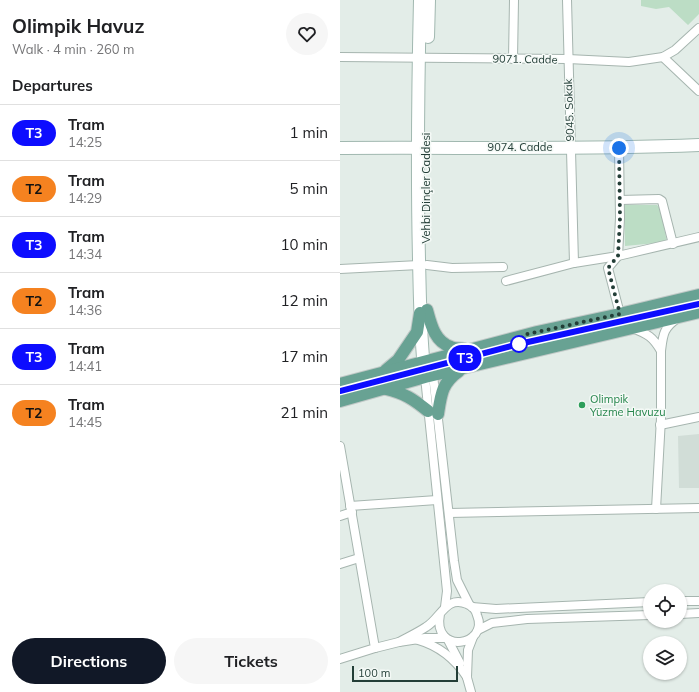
<!DOCTYPE html>
<html lang="en">
<head>
<meta charset="utf-8">
<style>
  :root { --surface:#fff; --page:#f6f6f6; --text:#202124; --muted:#757577; --line:#e0e0e0; --accent:#111827 }
  body { margin:0; font-family:Mulish,sans-serif; background:var(--page); color:var(--text); height:100vh; display:flex; flex-direction:column; font-size:15px; white-space:nowrap }
  * { box-sizing:border-box; margin:0 }
  p { font-size:13px; color:var(--muted) }
  .icon { flex:none; width:22px; height:22px; fill:none; stroke:currentColor; stroke-width:2; stroke-linecap:round; stroke-linejoin:round }
  .map { position:relative; flex:1; overflow:hidden }
  .sheet { display:flex; flex-direction:column; background:var(--surface); width:340px }
  .sheet>* { flex:none }
  .badge { padding:0 8px; border-radius:13px; font-size:14px; line-height:26px }
  .buttons { position:absolute; left:303px; top:584px; display:grid; gap:8px }
  .buttons a { display:grid; place-items:center; width:44px; height:44px; border-radius:50%; background:var(--surface); box-shadow:0 1px 3px #0004; font-size:20px }
  .scale { position:absolute; left:12px; bottom:10px; width:106px; box-sizing:border-box; padding-left:4px; border:2px solid #233e37; border-top:0; font-size:11px; line-height:14px; white-space:nowrap; color:#233e37; -webkit-text-stroke:3px #f4f9f6; paint-order:stroke }
  .you { position:absolute; width:20px; height:20px; margin:-10px; border:3px solid #fff; border-radius:50%; background:#1a73e8; box-shadow:0 0 0 6px #1a73e833 }
  .map>.badge { position:absolute; translate:-50% -50%; box-shadow:0 0 0 2px #fff }
  h2 { padding:0 12px; font-size:15px; line-height:36px }
  .round { display:grid; place-items:center; flex:none; width:42px; height:42px; border-radius:21px; background:var(--page) }
  .overview { display:flex; align-items:center; justify-content:space-between; height:68px; padding:0 12px }
  h1 { font-size:19px; font-weight:700; line-height:30px }
  .primary-button { display:flex; gap:8px; margin-top:auto; padding:8px 12px }
  .primary-button a { flex:1; height:46px; border-radius:24px; background:var(--accent); color:#fff; font-size:16px; font-weight:700; line-height:46px; text-align:center }
  .primary-button a+a { background:var(--page); color:var(--text) }
  ul { padding:0; list-style:none }
  li { display:flex; align-items:center; gap:12px; height:56px; padding:0 12px; border-top:1px solid var(--line) }
  li div { flex:1 }
  li b { display:block; font-size:15px }
  li em { font-style:normal }
  li .badge { min-width:44px; font-weight:700; text-align:center }
  main { display:flex; flex:1; min-height:0 }
  .map>svg:first-child { display:block }
</style>
</head>
<body>
<main>
<section class="sheet">
<div class="overview"><div><h1>Olimpik Havuz</h1><p>Walk · 4 min · 260 m</p></div><a class="round"><svg class="icon" aria-label="heart" viewBox="0 0 24 24"><path d="M12 20l-8-8c-3-5 5-10 8-4 3-6 11-1 8 4z"/></svg></a></div>
<h2>Departures</h2>
<ul>
<li><span class="badge" style="background:#0d0dff;color:#fff">T3</span><div><b>Tram</b><p>14:25</p></div><em>1 min</em></li>
<li><span class="badge" style="background:#f58220;color:#111">T2</span><div><b>Tram</b><p>14:29</p></div><em>5 min</em></li>
<li><span class="badge" style="background:#0d0dff;color:#fff">T3</span><div><b>Tram</b><p>14:34</p></div><em>10 min</em></li>
<li><span class="badge" style="background:#f58220;color:#111">T2</span><div><b>Tram</b><p>14:36</p></div><em>12 min</em></li>
<li><span class="badge" style="background:#0d0dff;color:#fff">T3</span><div><b>Tram</b><p>14:41</p></div><em>17 min</em></li>
<li><span class="badge" style="background:#f58220;color:#111">T2</span><div><b>Tram</b><p>14:45</p></div><em>21 min</em></li>
</ul>
<div class="primary-button"><a>Directions</a><a>Tickets</a></div>
</section>
<div class="map">
<svg width="359" height="692" viewBox="0 0 359 692">
  <rect width="100%" height="100%" fill="#e3ede8"/>
  <path fill="#d1ddd7" d="M359 434V488H339L338 436Z"/>
  <g fill="#bcddc5">
    <path d="M301 0H359V14L348 25 329 7 316 9 301 6Z"/>
    <path d="M284 205H317L320 208 327 242 285 246Z"/>
  </g>
  <g fill="none" stroke-linecap="round" stroke-linejoin="round">
    <g stroke="#a6b5af" stroke-width="10">
      <g id="street">
        <path d="M227 0 234 263"/>
        <path d="M0 57 228 59 289 62 323 57 335 50 359 28"/>
        <path d="M323 57 359 91"/>
        <path d="M173 59 174 0"/>
        <path d="M279 148 280 218 278 256 268 268 280 314"/>
        <path d="M280 200 319 199 322 201 333 244"/>
        <path d="M87 265 112 268 163 267"/>
        <path d="M0 269 79 265"/>
        <path d="M166 281 234 263 278 256 359 237"/>
        <path d="M292 328C308 334 313 337 321 351 323 335 323 328 338 318"/>
        <path d="M93 375 114 561 117 580 129 604"/>
        <path d="M85 377 107 591 105 607"/>
        <path d="M320 425 359 417"/>
        <path d="M0 446 35 648 0 659"/>
        <path d="M10 506 97 500"/>
        <path d="M316 509 321 418V351"/>
        <path d="M109 513 359 508"/>
        <path d="M0 516 12 512"/>
        <path d="M0 564 19 558"/>
        <path d="M340 601H359"/>
        <path d="M132 607 156 609 310 602"/>
        <path d="M100 614C92 656 150 646 137 615 136 610 132 606 127 604 106 595 101 618 86 627 77 633 68 637 59 642L85 638H105"/>
        <path d="M340 614 359 613"/>
        <path d="M138 630 152 623 187 619 310 615"/>
        <path d="M78 640C99 646 115 659 127 677"/>
        <path d="M108 640 120 663"/>
        <path d="M35 648 59 642"/>
        <path d="M126 674 131 692"/>
        <path d="M127 677 128 650 133 637"/>
      </g>
    </g>
    <g stroke="#a1b8b0" stroke-width="14">
      <g id="secondary">
        <path d="M80 0C78 86 77 173 79 259 80 299 80 337 85 377"/>
        <path d="M88 37 89 0"/>
        <path d="M0 148C120 147 239 150 359 145"/>
      </g>
    </g>
    <g stroke="#c1c9c7" stroke-width="14">
      <g id="primary">
        <path d="M87 310C91 325 95 342 111 347 115 349 120 348 124 349"/>
        <path d="M46 370 58 360 77 332 80 313"/>
        <path d="M0 384 197 332 271 316 359 295"/>
        <path d="M46 389C64 393 73 399 88 411"/>
        <path d="M0 401 85 377 359 312"/>
        <path d="M98 414C101 394 102 383 119 371"/>
      </g>
    </g>
    <use href="#street" stroke="#fff" stroke-width="8"/>
    <use href="#secondary" stroke="#fff" stroke-width="12"/>
    <use href="#primary" stroke="#68a293" stroke-width="12"/>
    <path stroke="#5d7972" stroke-width="1" d="M0 395 180 347 359 307"/>
  </g>
  <g fill="none" stroke-linecap="round" stroke-linejoin="round">
    <g stroke="#fff" stroke-width="9">
      <path id="line" d="M0 391 179 344 359 304"/>
    </g>
    <use href="#line" stroke="#0d0dff" stroke-width="6"/>
    <path stroke="#233e37" stroke-width="4" stroke-dasharray="0 7.2" d="M179 344 183 335 280 314 268 268 278 256 280 218 279 148"/>
  </g>
  <circle fill="#fff" stroke="#0d0dff" stroke-width="2" cx="179" cy="344" r="8"/>
  <circle fill="#2e9e5b" stroke="#f4f9f6" stroke-width="1.5" cx="242" cy="405" r="4"/>
  <g text-anchor="middle" dominant-baseline="central" stroke-width="3" stroke-linejoin="round" paint-order="stroke">
    <g font-size="11" fill="#233e37" stroke="#f4f9f6">
      <text transform="translate(185 59) rotate(1)">9071. Cadde</text>
      <text transform="translate(229 110) rotate(-92)">9045. Sokak</text>
      <text x="180" y="147">9074. Cadde</text>
      <text transform="translate(86 188) rotate(-90)">Vehbi Dinçler Caddesi</text>
    </g>
    <g font-size="11" fill="#27864d" stroke="#f4f9f6" text-anchor="start">
      <text x="250" y="399">Olimpik<tspan x="250" dy="13">Yüzme Havuzu</tspan></text>
    </g>
  </g>
</svg>
<div class="buttons">
<a><svg class="icon" aria-label="locate" viewBox="0 0 24 24"><circle cx="12" cy="12" r="6"/><path d="M12 2v4M12 18v4M2 12h4M18 12h4"/></svg></a>
<a><svg class="icon" aria-label="layers" viewBox="0 0 24 24"><path d="M12 4l9 5-9 5-9-5zM3 14l9 5 9-5"/></svg></a>
</div>
<div class="scale">100 m</div>
<div class="you" style="left:279px;top:148px"></div>
<b class="badge" style="left:125px;top:358px;background:#0d0dff;color:#fff">T3</b>
</div>
</main>
</body>
</html>
